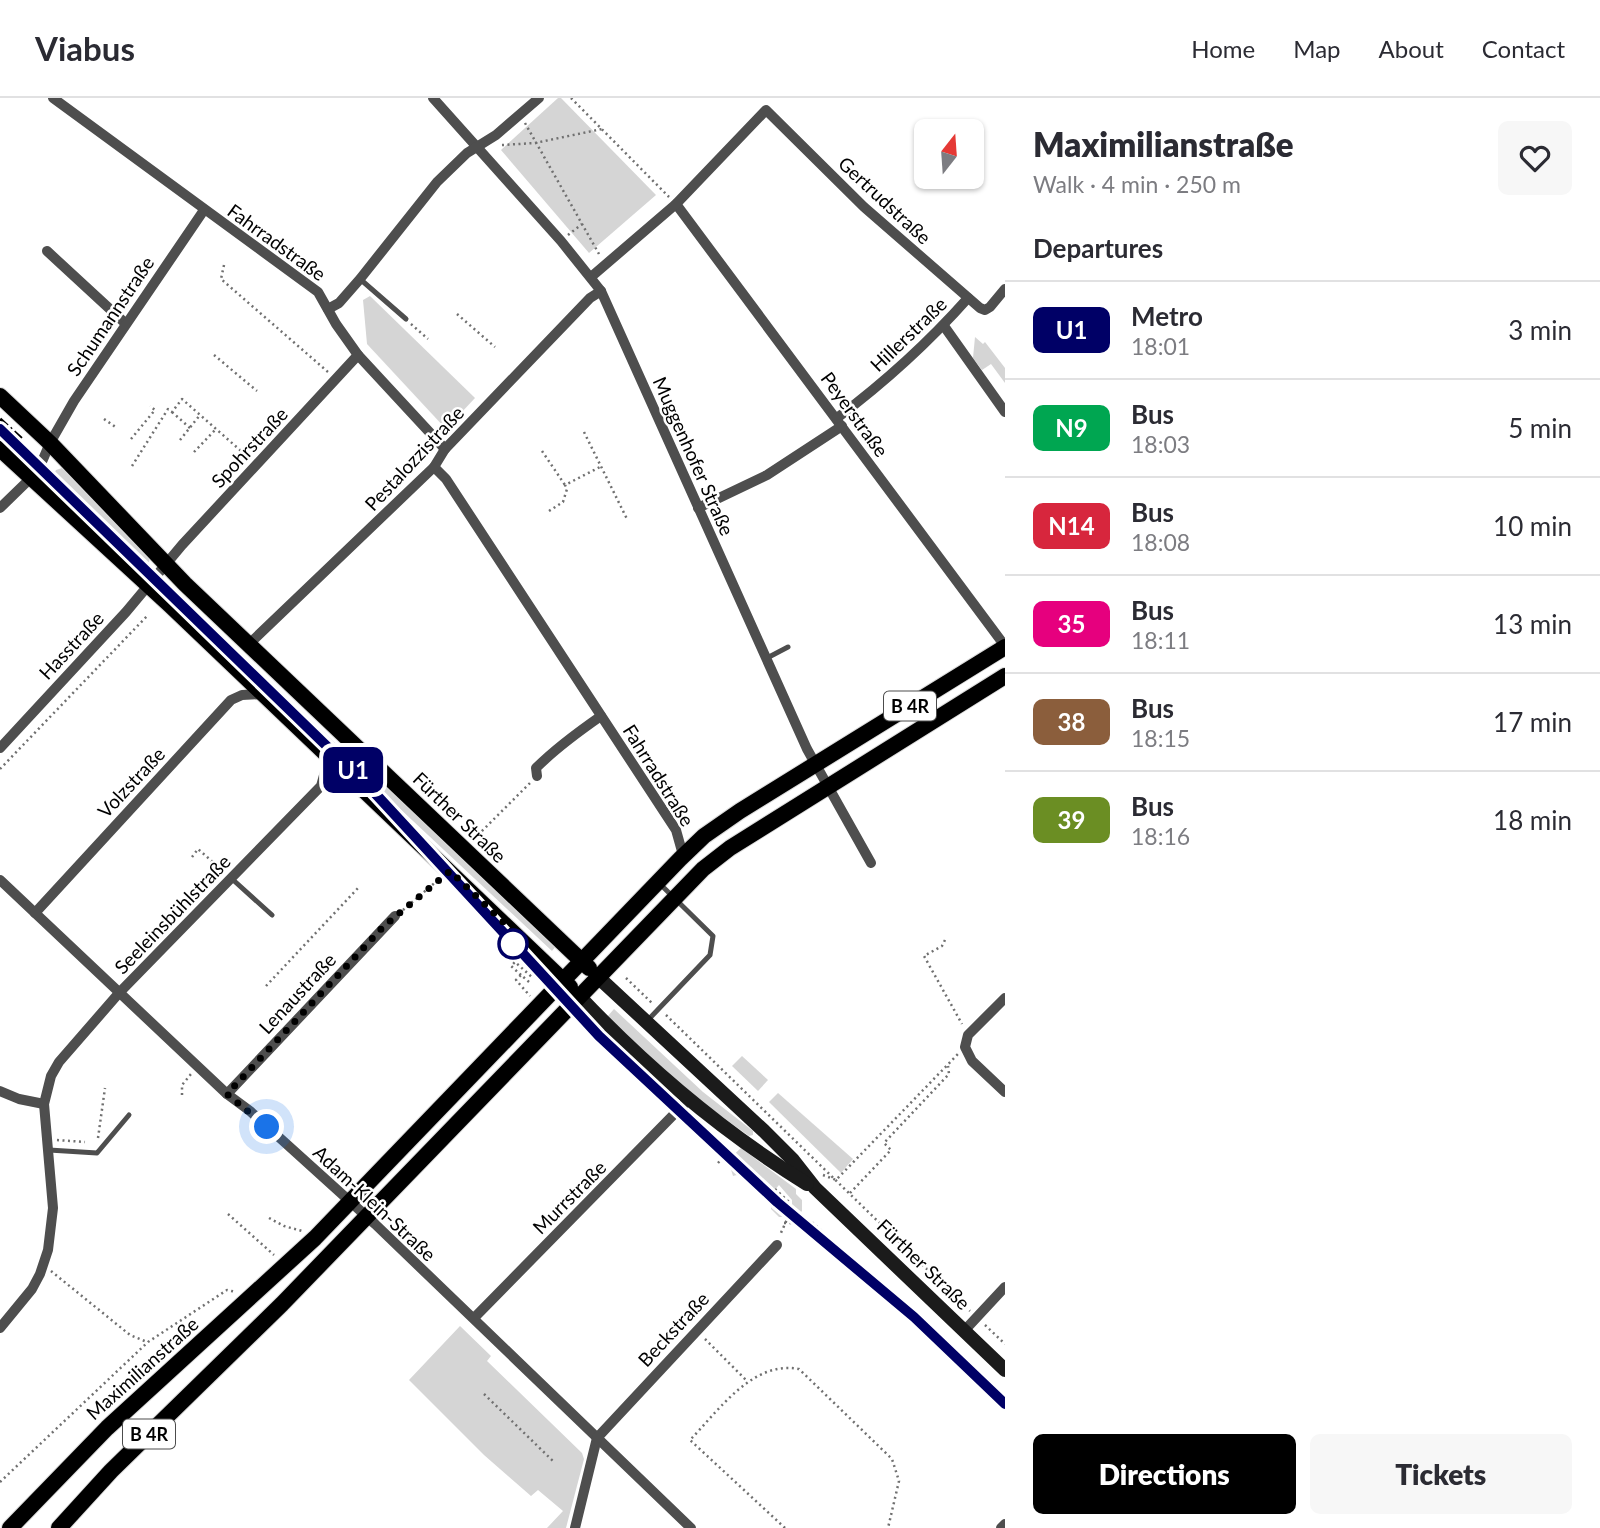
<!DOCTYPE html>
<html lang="en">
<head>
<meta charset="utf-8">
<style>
  :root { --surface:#fff; --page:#f7f7f7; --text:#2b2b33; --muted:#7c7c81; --line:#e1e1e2; --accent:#000 }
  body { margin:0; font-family:Lato,sans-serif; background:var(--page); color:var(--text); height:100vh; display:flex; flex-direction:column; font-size:26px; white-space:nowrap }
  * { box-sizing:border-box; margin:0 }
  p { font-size:23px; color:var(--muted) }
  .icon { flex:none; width:38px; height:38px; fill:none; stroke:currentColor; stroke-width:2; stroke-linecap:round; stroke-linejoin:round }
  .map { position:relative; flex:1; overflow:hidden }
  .side { display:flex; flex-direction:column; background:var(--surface); width:595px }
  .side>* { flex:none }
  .badge { padding:0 14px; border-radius:10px; font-size:24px; line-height:46px }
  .needle { width:46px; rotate:17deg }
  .controls { position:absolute; left:914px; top:21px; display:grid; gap:14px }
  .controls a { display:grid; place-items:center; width:70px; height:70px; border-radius:10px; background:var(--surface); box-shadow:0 2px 5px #0004; font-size:35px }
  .you { position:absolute; width:35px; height:35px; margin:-18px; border:5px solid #fff; border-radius:50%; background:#1a73e8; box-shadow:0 0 0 10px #1a73e833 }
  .map>.badge { position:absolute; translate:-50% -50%; box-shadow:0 0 0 4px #fff }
  h2 { padding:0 28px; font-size:26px; line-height:63px }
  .round { display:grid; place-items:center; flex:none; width:74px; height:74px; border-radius:10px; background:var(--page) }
  .overview { display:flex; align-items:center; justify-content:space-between; height:119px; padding:0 28px }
  h1 { font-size:33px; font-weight:800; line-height:52px }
  .action { display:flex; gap:14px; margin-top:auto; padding:14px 28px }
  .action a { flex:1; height:80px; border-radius:10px; background:var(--accent); color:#fff; font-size:28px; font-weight:800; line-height:80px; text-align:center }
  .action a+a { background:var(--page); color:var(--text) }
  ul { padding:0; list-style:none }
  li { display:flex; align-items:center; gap:21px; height:98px; padding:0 28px; border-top:2px solid var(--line) }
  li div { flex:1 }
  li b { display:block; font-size:26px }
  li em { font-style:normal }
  li .badge { min-width:77px; font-weight:700; text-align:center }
  header { display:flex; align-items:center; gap:42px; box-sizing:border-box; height:98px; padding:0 35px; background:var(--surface); border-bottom:2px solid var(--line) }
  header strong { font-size:33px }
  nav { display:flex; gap:38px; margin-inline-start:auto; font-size:24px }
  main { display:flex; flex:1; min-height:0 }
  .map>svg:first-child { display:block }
</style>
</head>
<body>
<header>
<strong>Viabus</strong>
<nav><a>Home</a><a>Map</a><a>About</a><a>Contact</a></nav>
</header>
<main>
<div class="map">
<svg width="1005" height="1430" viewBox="0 0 1005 1430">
  <rect width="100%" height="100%" fill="#fff"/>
  <g fill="#d5d5d5">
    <path d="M558 0H561L656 97 589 155 501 52Z"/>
    <path d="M370 198 475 300 446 331 367 246 363 202Z"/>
    <path d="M975 239 983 246 985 244 1005 270V285L991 266 982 272 973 260Z"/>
    <path d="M62 370 66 372 150 459 149 464 144 465 130 457 60 392 53 378 56 372Z"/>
    <path d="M179 497 333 643 400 699 556 848 552 853 397 708 331 653 174 503Z"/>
    <path d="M614 911 703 994 753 1033V1037L749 1038 682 990 607 919Z"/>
    <path d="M742 958 768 982 758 993 732 968Z"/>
    <path d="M778 995 853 1061 841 1075 769 1004Z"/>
    <path d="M741 1050 796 1091V1096L802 1102V1113L796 1119H792V1102L779 1087 773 1094 785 1106V1119H779L771 1111V1102L763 1094V1087C753 1078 747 1074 733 1078L728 1062Z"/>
    <path d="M460 1228 491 1258 487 1263 582 1355 584 1361 566 1430H547L563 1413 538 1392 531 1398 484 1357 409 1282Z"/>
  </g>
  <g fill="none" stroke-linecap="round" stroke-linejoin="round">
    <g stroke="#dbdbdb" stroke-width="18">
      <g id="primary">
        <path d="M0 298 50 345 185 486 589 870"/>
        <path d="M0 351 170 507 570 889"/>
        <path d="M10 1430 107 1330 315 1140 680 761 704 738 740 713 1005 549"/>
        <path d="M59 1430 111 1373 282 1206 703 771 730 750 1005 578"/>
      </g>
    </g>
    <g stroke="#707070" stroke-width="2.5" stroke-dasharray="2 3.5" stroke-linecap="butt">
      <path d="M571 0 669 99"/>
      <path d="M525 25 599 156"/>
      <path d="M502 47 535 45 602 31"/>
      <path d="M568 137 582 126"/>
      <path d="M224 167 221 181 328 274"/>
      <path d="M457 216 495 249"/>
      <path d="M411 226 428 241"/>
      <path d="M214 257 257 293"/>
      <path d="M172 314 190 330"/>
      <path d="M104 321 117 330"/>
      <path d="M584 334 627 421"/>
      <path d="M131 341 155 312 150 308"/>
      <path d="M180 342 200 317"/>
      <path d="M542 353 565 387"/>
      <path d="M194 354 216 331"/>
      <path d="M132 368 168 311 172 314 182 301 249 360"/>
      <path d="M549 413 563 404 567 391 565 387 600 369"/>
      <path d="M0 671 148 517"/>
      <path d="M478 737 530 685"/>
      <path d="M192 759 198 751 223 773"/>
      <path d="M403 812 438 782"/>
      <path d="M945 842 942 848 924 858 962 926"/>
      <path d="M521 877 511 868 515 864 533 880"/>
      <path d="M626 880 653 906"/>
      <path d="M529 884 521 877 516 882 530 898"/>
      <path d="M266 888 358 790"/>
      <path d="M666 917 970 1213"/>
      <path d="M182 997V987L191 976"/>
      <path d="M98 1040 105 990"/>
      <path d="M57 1042 85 1044"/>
      <path d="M718 1065 732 1049"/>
      <path d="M823 1077 836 1082 958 956"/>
      <path d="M775 1091 789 1104V1117L780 1137"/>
      <path d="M850 1095 891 1052 884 1045 949 976 948 968"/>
      <path d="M228 1116 274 1157"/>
      <path d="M269 1120 284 1128 302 1133"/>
      <path d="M784 1125H813L1005 1306"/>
      <path d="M51 1173 130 1237 147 1244"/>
      <path d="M985 1227 1005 1246"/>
      <path d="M705 1241 747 1283"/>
      <path d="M484 1296 554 1364"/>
      <path d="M0 1384 148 1244 227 1192 236 1194"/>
      <path d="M785 1430 690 1342C719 1312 753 1262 799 1271L892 1361 899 1383 888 1430"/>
    </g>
    <g stroke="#4e4e4e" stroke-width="5">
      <path d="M360 181 406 221"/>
      <path d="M767 560 788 549"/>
      <path d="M231 780 272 817"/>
      <path d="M648 922 710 857 713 838 660 786"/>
      <path d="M49 1052 97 1055 129 1017"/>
    </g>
    <g stroke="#4e4e4e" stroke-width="10">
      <path d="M53 0 318 194 336 226 358 257 445 351"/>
      <path d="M433 0 561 143 601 193 807 651 871 765"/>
      <path d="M676 106 1005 548"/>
      <path d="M47 153 125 225"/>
      <path d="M591 179 676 106 766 12 864 109 980 210 985 212 990 209 1005 191"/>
      <path d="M328 211 339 205 360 181 437 84 467 55 496 37 539 0"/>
      <path d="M944 228 1005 314"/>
      <path d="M837 320C885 284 928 245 968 200"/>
      <path d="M434 369 446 381 676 732 683 757"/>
      <path d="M0 410 38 373 50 345 74 303 204 112"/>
      <path d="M698 410 767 377 842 328"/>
      <path d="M248 547 434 369 445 351 590 200 601 193"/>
      <path d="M0 650 126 514 182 447 358 257"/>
      <path d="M537 678 536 670C556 650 578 634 601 618"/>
      <path d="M0 782 227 996 250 1013 375 1126 691 1430"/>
      <path d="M35 815 231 602 242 597 262 596"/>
      <path d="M1005 900 968 937 965 949 972 963 1005 994"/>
      <path d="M0 993 19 1001 44 1006"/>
      <path d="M227 996 395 818"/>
      <path d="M474 1220 689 1001"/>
      <path d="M0 1230 32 1191 40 1176 48 1152 53 1110 44 1006 51 978 59 964 119 895 321 688 326 670 325 655"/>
      <path d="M964 1233 1005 1189"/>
      <path d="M575 1430 597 1340 777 1147"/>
      <path d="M1001 1430 1005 1426"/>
    </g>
    <g stroke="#1b1b1b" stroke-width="14">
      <path d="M598 879 764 1033 793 1062 815 1090 1005 1272"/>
      <path d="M579 898C647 970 723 1034 807 1086"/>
    </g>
    <use href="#primary" stroke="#000" stroke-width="16"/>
    <path stroke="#000" stroke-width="3.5" stroke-dasharray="10 3.5 2 3.5" stroke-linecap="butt" d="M0 321 22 341"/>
  </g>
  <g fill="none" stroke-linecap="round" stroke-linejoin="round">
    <g stroke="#fff" stroke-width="16">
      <path id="line" d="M0 331 372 692 599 938 777 1104 914 1219 1005 1306"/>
    </g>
    <use href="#line" stroke="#006" stroke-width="10"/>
    <path stroke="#000" stroke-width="7" stroke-dasharray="0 12.6" d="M267 1029 227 996 384 828 450 773 523 843 513 846"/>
  </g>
  <circle fill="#fff" stroke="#006" stroke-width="3.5" cx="513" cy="846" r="14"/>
  <g text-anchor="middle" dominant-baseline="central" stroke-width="5" stroke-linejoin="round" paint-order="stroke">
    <g fill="#fff" stroke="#4c4c4c" stroke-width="2">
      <rect x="884" y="593.5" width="52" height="29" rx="5"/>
      <rect x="123" y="1321.5" width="52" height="29" rx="5"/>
    </g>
    <g font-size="18" font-weight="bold" fill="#000">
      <text x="910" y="608">B 4R</text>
      <text x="149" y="1336">B 4R</text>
    </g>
    <g font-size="19" fill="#000" stroke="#fff">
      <text transform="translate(885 102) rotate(43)">Gertrudstraße</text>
      <text transform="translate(277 144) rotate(36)">Fahrradstraße</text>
      <text transform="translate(110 218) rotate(-56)">Schumannstraße</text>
      <text transform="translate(908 236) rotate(-44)">Hillerstraße</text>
      <text transform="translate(855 316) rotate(54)">Peyerstraße</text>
      <text transform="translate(249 349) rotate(-47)">Spohrstraße</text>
      <text transform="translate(694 358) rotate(66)">Muggenhofer Straße</text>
      <text transform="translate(414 360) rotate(-47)">Pestalozzistraße</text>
      <text transform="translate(71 547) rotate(-47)">Hasstraße</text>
      <text transform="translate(659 677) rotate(58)">Fahrradstraße</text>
      <text transform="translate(131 684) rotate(-47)">Volzstraße</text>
      <text transform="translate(460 719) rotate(44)">Fürther Straße</text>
      <text transform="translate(172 816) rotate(-46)">Seeleinsbühlstraße</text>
      <text transform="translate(297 895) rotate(-47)">Lenaustraße</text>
      <text transform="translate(569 1099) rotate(-45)">Murrstraße</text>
      <text transform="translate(375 1105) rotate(43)">Adam-Klein-Straße</text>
      <text transform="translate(924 1166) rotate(44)">Fürther Straße</text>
      <text transform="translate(673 1231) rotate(-47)">Beckstraße</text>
      <text transform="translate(142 1270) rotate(-42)">Maximilianstraße</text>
    </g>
  </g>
</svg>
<div class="controls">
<a><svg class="needle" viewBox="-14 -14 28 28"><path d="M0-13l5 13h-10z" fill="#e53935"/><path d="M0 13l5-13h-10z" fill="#7c7c81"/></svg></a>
</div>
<div class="you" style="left:267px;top:1029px"></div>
<b class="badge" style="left:353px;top:672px;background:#006;color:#fff">U1</b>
</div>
<section class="side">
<div class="overview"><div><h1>Maximilianstraße</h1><p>Walk · 4 min · 250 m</p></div><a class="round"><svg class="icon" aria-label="heart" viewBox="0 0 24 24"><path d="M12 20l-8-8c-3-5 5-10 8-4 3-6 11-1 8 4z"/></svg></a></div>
<h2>Departures</h2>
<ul>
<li><span class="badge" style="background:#006;color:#fff">U1</span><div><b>Metro</b><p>18:01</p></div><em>3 min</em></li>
<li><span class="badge" style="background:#00a651;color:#fff">N9</span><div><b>Bus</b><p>18:03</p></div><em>5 min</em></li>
<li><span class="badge" style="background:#d7263d;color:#fff">N14</span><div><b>Bus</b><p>18:08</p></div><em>10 min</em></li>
<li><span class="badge" style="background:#e6007e;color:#fff">35</span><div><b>Bus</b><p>18:11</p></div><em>13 min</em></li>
<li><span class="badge" style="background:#8b5e3c;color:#fff">38</span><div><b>Bus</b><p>18:15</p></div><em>17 min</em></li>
<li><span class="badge" style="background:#6b8e23;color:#fff">39</span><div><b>Bus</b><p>18:16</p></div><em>18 min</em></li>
</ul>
<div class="action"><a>Directions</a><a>Tickets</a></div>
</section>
</main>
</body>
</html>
